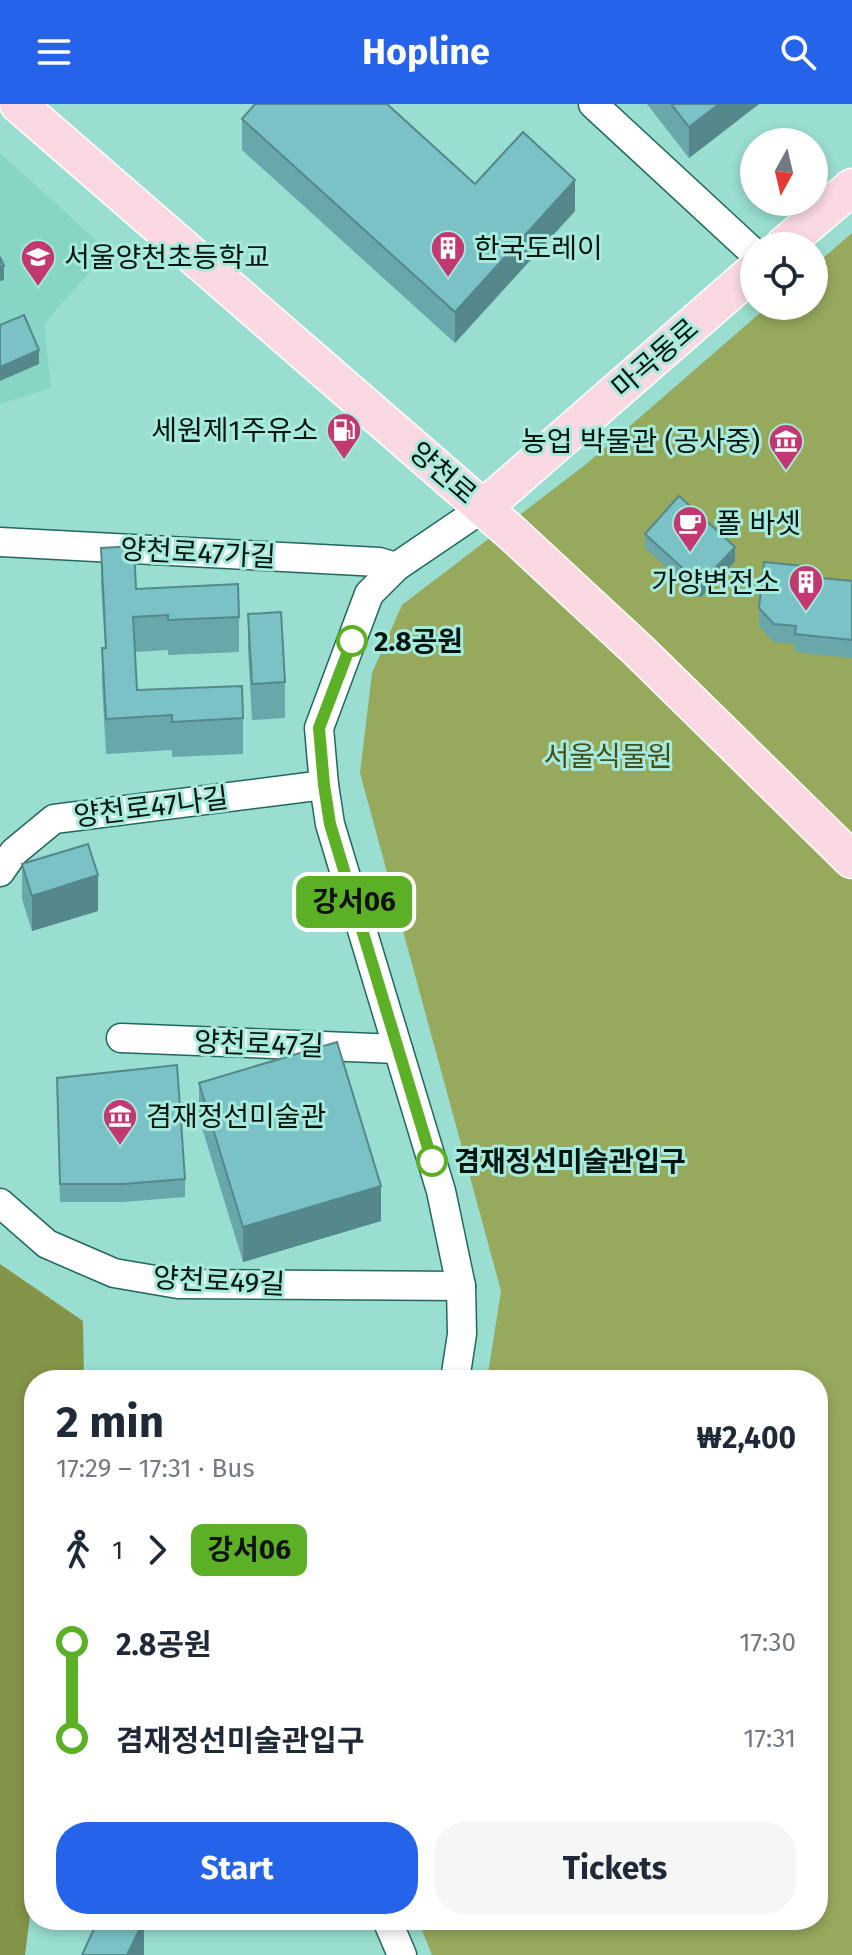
<!DOCTYPE html>
<html lang="en">
<head>
<meta charset="utf-8">
<style>
  :root { --surface:#fff; --page:#f6f6f7; --text:#1f2937; --muted:#747a83; --accent:#2563eb }
  body { margin:0; font-family:"Fira Sans","Noto Sans KR",sans-serif; background:var(--page); color:var(--text); height:100vh; display:flex; flex-direction:column; font-size:30px; white-space:nowrap }
  * { box-sizing:border-box; margin:0 }
  p { font-size:26px; color:var(--muted) }
  .icon { flex:none; width:44px; height:44px; fill:none; stroke:currentColor; stroke-width:2; stroke-linecap:round; stroke-linejoin:round }
  .map { position:relative; flex:1; overflow:hidden }
  .details { position:absolute; left:24px; top:1266px; width:804px; height:560px; display:flex; flex-direction:column; background:var(--surface); border-radius:32px; box-shadow:0 4px 12px #0003 }
  .details>* { flex:none }
  .badge { padding:0 16px; border-radius:12px; font-size:28px; line-height:52px }
  .needle { width:52px; rotate:188deg }
  .fabs { position:absolute; left:740px; top:24px; display:grid; gap:16px }
  .fabs a { display:grid; place-items:center; width:88px; height:88px; border-radius:50%; background:var(--surface); box-shadow:0 4px 12px #0003; font-size:40px }
  .map>.badge { position:absolute; translate:-50% -50%; box-shadow:0 0 0 4px #fff }
  .legs { display:flex; align-items:center; gap:12px; height:88px; padding:0 32px; font-size:26px }
  .legs p { margin-inline-start:auto }
  .summary { display:flex; align-items:center; justify-content:space-between; height:136px; padding:0 32px }
  h1 { font-size:44px; font-weight:700; line-height:60px }
  .cta { display:flex; gap:16px; margin-top:auto; padding:16px 32px }
  .cta a { flex:1; height:92px; border-radius:32px; background:var(--accent); color:#fff; font-size:32px; font-weight:700; line-height:92px; text-align:center }
  .cta a+a { background:var(--page); color:var(--text) }
  ul { padding:0 32px; list-style:none }
  li { display:flex; align-items:center; gap:28px; height:96px; font-size:30px }
  li i { display:grid; place-items:center; width:12px; height:100%; margin:0 10px; background:currentColor }
  li i::after { content:''; width:20px; height:20px; margin:-10px; border:6px solid; border-radius:50%; background:var(--surface) }
  li p { margin-inline-start:auto }
  li:first-child i { background:linear-gradient(#0000 50%,currentColor 0) }
  li:last-child i { background:linear-gradient(currentColor 50%,#0000 0) }
  header { display:flex; justify-content:space-between; align-items:center; height:104px; padding:0 32px; background:var(--accent); color:#fff; font-size:36px; font-weight:700 }
  .map>svg:first-child { display:block }
</style>
</head>
<body>
<header><svg class="icon" aria-label="menu" viewBox="0 0 24 24"><path d="M4 6h16M4 12h16M4 18h16"/></svg>Hopline<svg class="icon" aria-label="search" viewBox="0 0 24 24"><circle cx="10" cy="10" r="6"/><path d="M15 15l6 6"/></svg></header>
<div class="map">
<svg width="852" height="1851" viewBox="0 0 852 1851">
  <rect width="100%" height="100%" fill="#99ded0"/>
  <path fill="#86d5c5" d="M0 49 108 147 44 220 51 284 0 300Z"/>
  <path fill="#97a95d" d="M852 129V1851H432L418 1816H818V1276H487L501 1187 360 669 372 569 402 501 585 361 768 202H814V162Z"/>
  <path fill="#839448" d="M0 1160 83 1217 84 1276H34V1781L25 1851H0Z"/>
  <g fill="none" stroke-linecap="round" stroke-linejoin="round">
    <g stroke="#20685c" stroke-width="31">
      <g id="minor">
        <path d="M593 0 754 149"/>
        <path d="M0 438 379 458 396 463"/>
        <path d="M0 768 14 748 54 715 324 681"/>
        <path d="M121 934 398 945"/>
        <path d="M0 1099 47 1140 114 1169 178 1180 461 1182"/>
        <path d="M455 1276 462 1230 461 1182 441 1087 330 720 324 681 319 624 369 490 396 463 483 404"/>
        <path d="M387 1816 402 1851"/>
      </g>
    </g>
    <g stroke="#fff" stroke-width="39">
      <g id="major">
        <path d="M18 0 513 430 638 546 852 756"/>
        <path d="M783 142 852 83"/>
        <path d="M483 404 754 167"/>
      </g>
    </g>
    <use href="#minor" stroke="#fff" stroke-width="28"/>
    <use href="#major" stroke="#fad9e2" stroke-width="36"/>
  </g>
  <g fill="#69a7aa">
    <path d="M647 0H759L689 54Z"/>
    <path d="M242 15 475 80 575 107 455 239 242 46Z"/>
    <path d="M645 430 735 457 700 494 645 444Z"/>
    <path d="M101 444 136 485 239 513V548L168 551V546L135 548 137 586 243 614V650L172 653V646L106 650 102 579V544H105L101 479Z"/>
    <path d="M803 472 852 477V554L795 548V540L774 538 759 522V504Z"/>
    <path d="M248 510 285 578V614L252 616 248 545Z"/>
    <path d="M22 760 98 807 32 827 22 795Z"/>
    <path d="M57 974 185 1075V1093L123 1098H60Z"/>
    <path d="M199 979 381 1117 243 1158 199 1014Z"/>
  </g>
  <g fill="#55888b">
    <path d="M719 0H759L689 54V23Z"/>
    <path d="M575 76V107L455 239V208Z"/>
    <path d="M4 162V176L0 177V163Z"/>
    <path d="M39 246V260L0 277V263Z"/>
    <path d="M735 443V457L700 494V480Z"/>
    <path d="M98 771V807L32 827V792Z"/>
    <path d="M381 1082V1117L243 1158V1123Z"/>
    <path d="M144 1816V1851H127Z"/>
  </g>
  <g fill="#7ac2c6" stroke="#55888b" stroke-width="2">
    <path d="M255 0H387L475 80 523 28 575 76 455 208 242 15Z"/>
    <path d="M671 0H719L689 23Z"/>
    <path d="M0 153 4 162 0 163Z"/>
    <path d="M24 211 39 246 0 263V221Z"/>
    <path d="M679 392 735 443 700 480 645 430Z"/>
    <path d="M134 442 136 485 238 480 239 513 168 516V511L133 513 137 586 242 582 243 614 172 618V611L106 615 102 544H106L101 444Z"/>
    <path d="M764 458 803 462 802 472 852 477V536L795 530 796 522 774 520 759 504Z"/>
    <path d="M281 508 285 578 252 580 248 510Z"/>
    <path d="M88 740 98 771 32 792 22 760Z"/>
    <path d="M337 938 381 1082 243 1123 199 979Z"/>
    <path d="M177 961 185 1075 123 1080H60L57 974Z"/>
    <path d="M98 1816H144L127 1851H82Z"/>
  </g>
  <g fill="none" stroke-linecap="round" stroke-linejoin="round">
    <g stroke="#fff" stroke-width="18">
      <path id="line-1" d="M352 537 319 624 324 681 330 720 432 1057"/>
    </g>
    <use href="#line-1" stroke="#5bb025" stroke-width="12"/>
  </g>
  <defs>
    <g id="building-pin" transform="scale(1.8)"><path d="M0 17L-7.5 6A9.5 9.5 0 1 1 7.5 6Z" fill="#c23870" stroke="#a6ebdd"/><path d="M-4-6H4V6H1V3H-1V6H-4ZM-2.5-4.3h1.7v1.8h-1.7ZM.8-4.3h1.7v1.8H.8ZM-2.5-1h1.7V.8h-1.7ZM.8-1h1.7V.8H.8Z" fill="#fff"/></g>
    <g id="school-pin" transform="scale(1.8)"><path d="M0 17L-7.5 6A9.5 9.5 0 1 1 7.5 6Z" fill="#c23870" stroke="#a6ebdd"/><path d="M0-5L7-2L0 1L-7-2ZM-4 1L0 2.5L4 1V4Q0 6-4 4Z" fill="#fff"/></g>
    <g id="fuel-pin" transform="scale(1.8)"><path d="M0 17L-7.5 6A9.5 9.5 0 1 1 7.5 6Z" fill="#c23870" stroke="#a6ebdd"/><path d="M-5.5-6h7V0h2V4h1.3V-2.5L3-4.5l.8-.8L6-3V5H2.5V1h-1V6h-7ZM-4.2-4.7v3.2H.2V-4.7Z" fill="#fff"/></g>
    <g id="museum-pin" transform="scale(1.8)"><path d="M0 17L-7.5 6A9.5 9.5 0 1 1 7.5 6Z" fill="#c23870" stroke="#a6ebdd"/><path d="M0-6L6-3V-2H-6V-3ZM-5-1h2V3h-2ZM-1-1h2V3h-2ZM3-1h2V3H3ZM-6 4H6V6H-6Z" fill="#fff"/></g>
    <g id="cafe-pin" transform="scale(1.8)"><path d="M0 17L-7.5 6A9.5 9.5 0 1 1 7.5 6Z" fill="#c23870" stroke="#a6ebdd"/><path d="M-5.5-4.5H6V0H3Q3 3.5 0 3.5H-2.5Q-5.5 3.5-5.5 0ZM3-3.2v2h1.7v-2ZM-6 4.5H4V6H-6Z" fill="#fff"/></g>
  </defs>
  <g fill-rule="evenodd">
    <use href="#building-pin" x="448" y="144"/>
    <use href="#school-pin" x="38" y="153"/>
    <use href="#fuel-pin" x="344" y="326"/>
    <use href="#museum-pin" x="786" y="337"/>
    <use href="#cafe-pin" x="690" y="419"/>
    <use href="#building-pin" x="806" y="478"/>
    <use href="#museum-pin" x="120" y="1012"/>
  </g>
  <g fill="#fff" stroke="#5bb025" stroke-width="4">
    <circle cx="352" cy="537" r="14"/>
    <circle cx="432" cy="1057" r="14"/>
  </g>
  <g text-anchor="middle" dominant-baseline="central" stroke-width="6" stroke-linejoin="round" paint-order="stroke">
    <g font-size="28" fill="#001410" stroke="#a6ebdd" text-anchor="start">
      <text x="474" y="144">한국도레이</text>
      <text x="64" y="153">서울양천초등학교</text>
      <text x="318" y="326" text-anchor="end">세원제1주유소</text>
      <text x="760" y="337" text-anchor="end">농업 박물관 (공사중)</text>
      <text x="716" y="419">폴 바셋</text>
      <text x="780" y="478" text-anchor="end">가양변전소</text>
      <text x="146" y="1012">겸재정선미술관</text>
    </g>
    <g font-size="28" fill="#001410" stroke="#a6ebdd">
      <text transform="translate(655 254) rotate(-41)">마곡동로</text>
      <text transform="translate(443 369) rotate(41)">양천로</text>
      <text transform="translate(198 449) rotate(3)">양천로47가길</text>
      <text transform="translate(151 703) rotate(-7)">양천로47나길</text>
      <text transform="translate(259 940) rotate(2)">양천로47길</text>
      <text transform="translate(219 1177) rotate(3)">양천로49길</text>
    </g>
    <g font-size="28" font-weight="bold" fill="#001410" stroke="#a6ebdd" text-anchor="start">
      <text x="374" y="537">2.8공원</text>
      <text x="454" y="1057">겸재정선미술관입구</text>
    </g>
    <g font-size="28" fill="#455018" stroke="#a6ebdd">
      <text x="608" y="652">서울식물원</text>
    </g>
  </g>
</svg>
<div class="fabs">
<a><svg class="needle" viewBox="-14 -14 28 28"><path d="M0-13l5 13h-10z" fill="#e53935"/><path d="M0 13l5-13h-10z" fill="#747a83"/></svg></a>
<a><svg class="icon" aria-label="locate" viewBox="0 0 24 24"><circle cx="12" cy="12" r="6"/><path d="M12 2v4M12 18v4M2 12h4M18 12h4"/></svg></a>
</div>
<b class="badge" style="left:354px;top:798px;background:#5bb025;color:#111">강서06</b>
<section class="details">
<div class="summary"><div><h1>2 min</h1><p>17:29 – 17:31 · Bus</p></div><b>₩2,400</b></div>
<div class="legs"><svg class="icon" aria-label="walk" viewBox="0 0 24 24"><circle cx="13" cy="4" r="2"/><path d="M13 8l-2 6 4 7M11 14l-3 7M7 12l3-4h3l4 4"/></svg>1<svg class="icon" aria-label="forward" viewBox="0 0 24 24"><path d="M9 5l7 7-7 7"/></svg><b class="badge" style="background:#5bb025;color:#111">강서06</b></div>
<ul>
<li><i style="color:#5bb025"></i><b>2.8공원</b><p>17:30</p></li>
<li><i style="color:#5bb025"></i><b>겸재정선미술관입구</b><p>17:31</p></li>
</ul>
<div class="cta"><a>Start</a><a>Tickets</a></div>
</section>
</div>
</body>
</html>
